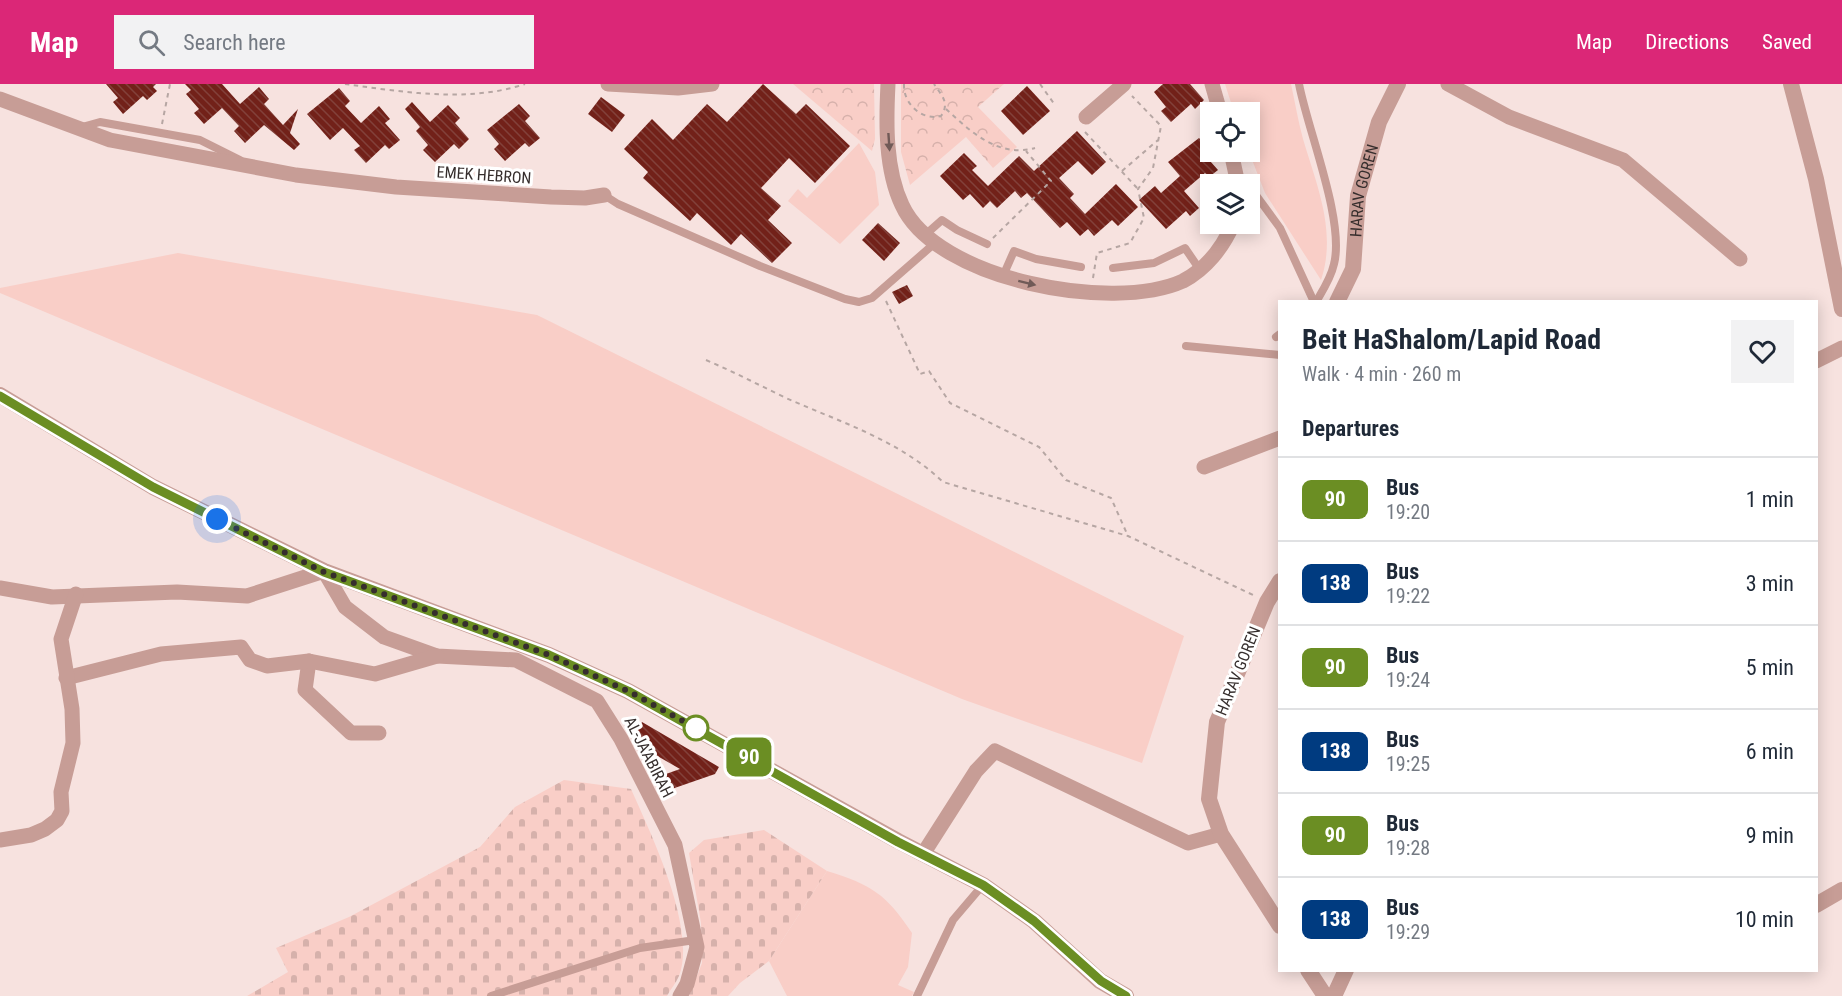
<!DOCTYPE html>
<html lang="en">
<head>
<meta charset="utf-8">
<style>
  :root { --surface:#fff; --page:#f2f2f3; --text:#1f2937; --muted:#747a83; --line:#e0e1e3; --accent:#db2777 }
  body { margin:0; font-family:"Roboto Condensed",sans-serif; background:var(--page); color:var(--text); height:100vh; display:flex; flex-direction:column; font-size:22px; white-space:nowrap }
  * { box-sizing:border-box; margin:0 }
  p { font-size:20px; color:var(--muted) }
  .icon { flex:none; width:33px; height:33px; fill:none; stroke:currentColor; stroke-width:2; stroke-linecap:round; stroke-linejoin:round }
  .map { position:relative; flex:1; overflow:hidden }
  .panel { position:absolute; left:1278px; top:216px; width:540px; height:672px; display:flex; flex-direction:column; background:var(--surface); border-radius:0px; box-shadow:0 3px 15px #0003 }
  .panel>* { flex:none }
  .badge { padding:0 12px; border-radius:9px; font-size:21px; line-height:39px }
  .buttons { position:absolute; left:1200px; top:18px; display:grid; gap:12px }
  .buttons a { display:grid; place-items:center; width:60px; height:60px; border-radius:0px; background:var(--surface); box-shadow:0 3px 15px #0003; font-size:30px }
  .you { position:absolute; width:30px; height:30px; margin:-15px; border:4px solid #fff; border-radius:50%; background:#1a73e8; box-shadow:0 0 0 9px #1a73e833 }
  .map>.badge { position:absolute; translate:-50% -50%; box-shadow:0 0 0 3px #fff }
  h2 { padding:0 24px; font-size:22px; line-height:54px }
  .round { display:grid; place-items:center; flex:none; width:63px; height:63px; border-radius:0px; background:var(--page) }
  .overview { display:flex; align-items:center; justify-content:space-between; height:102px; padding:0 24px }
  h1 { font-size:28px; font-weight:700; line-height:45px }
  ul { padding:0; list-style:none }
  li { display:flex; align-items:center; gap:18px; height:84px; padding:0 24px; border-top:2px solid var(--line) }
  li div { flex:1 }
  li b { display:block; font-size:22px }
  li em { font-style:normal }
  li .badge { min-width:66px; font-weight:700; text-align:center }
  header { display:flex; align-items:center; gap:36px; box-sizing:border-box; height:84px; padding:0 30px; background:var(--accent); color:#fff }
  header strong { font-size:28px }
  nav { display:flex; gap:33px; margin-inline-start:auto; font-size:21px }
  .search { width:420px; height:54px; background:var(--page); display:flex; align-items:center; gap:15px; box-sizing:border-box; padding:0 21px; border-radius:0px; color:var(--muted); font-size:22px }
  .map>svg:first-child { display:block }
</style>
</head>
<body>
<header>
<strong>Map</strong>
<div class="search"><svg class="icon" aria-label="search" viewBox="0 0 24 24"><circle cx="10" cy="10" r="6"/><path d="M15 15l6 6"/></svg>Search here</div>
<nav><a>Map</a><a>Directions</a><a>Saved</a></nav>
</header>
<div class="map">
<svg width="1842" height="912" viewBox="0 0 1842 912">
  <defs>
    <pattern id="forest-crowns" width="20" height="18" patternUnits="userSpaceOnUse" patternTransform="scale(1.5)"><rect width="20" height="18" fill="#f9cec7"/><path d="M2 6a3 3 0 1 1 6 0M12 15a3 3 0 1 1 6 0" fill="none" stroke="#d6b1ab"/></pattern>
    <pattern id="cemetery-stones" width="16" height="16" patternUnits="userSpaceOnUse" patternTransform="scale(1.5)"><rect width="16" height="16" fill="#f9cec7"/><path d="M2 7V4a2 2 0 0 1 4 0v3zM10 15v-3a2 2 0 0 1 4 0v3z" fill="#d6b1ab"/></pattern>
    <pattern id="building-back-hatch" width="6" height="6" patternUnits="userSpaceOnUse" patternTransform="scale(1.5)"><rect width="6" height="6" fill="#722119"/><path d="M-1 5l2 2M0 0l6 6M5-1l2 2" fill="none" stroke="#82413a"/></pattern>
  </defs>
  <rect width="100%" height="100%" fill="#f7e2df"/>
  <g fill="#f9cec7">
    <path d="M1225 0H1291C1295 18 1298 37 1303 55 1317 102 1337 148 1321 196L1265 109 1249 68 1250 28H1234Z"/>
    <path d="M859 59 875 88 879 121 840 160 788 117 798 105 807 114Z"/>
    <path d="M178 169 537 231 1184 552 1142 679 962 615 0 209V204Z"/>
    <path d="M827 787C872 801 886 810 912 849L908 883 898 901 914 908 912 912H787L769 877Z"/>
  </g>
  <g fill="url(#forest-crowns)">
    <path d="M793 0H874L875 55 872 67Z"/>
    <path d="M901 0H1004L978 23 1017 63 993 84 966 53 910 101 901 68Z"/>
  </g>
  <g fill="url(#cemetery-stones)">
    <path d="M564 696 631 705C651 750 697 845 679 892 676 899 670 906 667 912H247L288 888 276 864 349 833 480 763 515 723Z"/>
    <path d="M764 746 827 787 769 877 740 899 728 912H689L702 879 701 839 689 769 704 756Z"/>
  </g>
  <g fill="url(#building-back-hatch)">
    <path d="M106 0H156L153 3 157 7 147 16 143 12 123 30 113 18 118 14Z"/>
    <path d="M185 0H222L240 20 259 3 269 15 264 20 283 41 298 25 290 49 300 60 294 66 264 41 245 59 234 47 239 42 222 24 204 40 194 29 199 25 186 10 191 6Z"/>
    <path d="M763 0 796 30 806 20 850 62 815 99 789 74 761 104 781 122 768 136 792 159 772 179 741 150 731 161 697 129 690 137 643 94 648 88 624 65 652 35 673 56 707 20 727 38Z"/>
    <path d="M1163 0H1190L1204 16 1195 25 1191 20 1171 38 1161 27 1166 23 1154 8Z"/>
    <path d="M1027 2 1050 27 1023 51 1001 27Z"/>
    <path d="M339 4 350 17 345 22 361 39 379 22 390 35 385 39 400 56 389 65 385 61 366 79 354 66 360 62 343 44 330 56 307 30Z"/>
    <path d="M601 13 625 31 612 48 588 30Z"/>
    <path d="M412 18 430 38 448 21 460 34 455 39 469 55 459 65 454 60 435 78 423 66 428 61 416 47 420 43 405 25Z"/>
    <path d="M519 20 530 32 525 37 540 54 529 63 525 59 505 77 494 65 499 60 487 46Z"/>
    <path d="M1077 47 1106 78 1092 91 1078 77 1059 94 1074 110 1070 114 1085 130 1116 100 1138 123 1118 142 1112 136 1094 152 1088 145 1080 152 1067 138 1060 144 1027 109 1021 114 1015 107 997 124 990 117 983 124 970 110 963 116 940 92 964 69 977 82 972 86 988 102 1019 72 1034 87Z"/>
    <path d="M1199 54 1208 64 1203 69 1218 86 1209 93 1205 89 1184 107 1199 124 1190 132 1186 127 1166 145 1139 116 1155 102 1161 109 1180 92 1168 78Z"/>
    <path d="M878 139 900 159 884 177 862 156Z"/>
    <path d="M907 201 913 212 899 220 892 208Z"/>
    <path d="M642 638 719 683 715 690 666 707 654 699 652 695 680 685 640 662 643 657 634 652Z"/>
  </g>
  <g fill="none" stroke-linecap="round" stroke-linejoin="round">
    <g stroke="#b6a6a3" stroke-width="2" stroke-dasharray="4.5 4.5" stroke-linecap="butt">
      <path d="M345 0C403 8 468 19 525 0"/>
      <path d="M904 0C903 20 922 37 941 32 950 19 942 12 934 0"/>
      <path d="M1040 0 1055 21"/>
      <path d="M946 25C971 48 998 74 1035 64"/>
      <path d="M162 40 170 0"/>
      <path d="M1085 48 1138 105"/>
      <path d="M1122 87 1158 56"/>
      <path d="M993 154 1051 97 1026 67"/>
      <path d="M1093 194 1097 169 1130 159 1144 134 1138 105 1153 84 1161 42 1132 12"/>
      <path d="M886 217 920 290 929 287 950 319 1039 363 1066 396 1111 414 1128 452"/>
      <path d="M706 276C734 288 759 301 786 314 840 338 899 356 943 398L1128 452 1253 511"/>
    </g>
    <g stroke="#c79d96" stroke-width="8">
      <path d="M1299 0C1308 47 1345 137 1334 180 1331 194 1323 206 1316 218"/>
      <path d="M82 43 100 38 200 56 240 76"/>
      <path d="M1250 103 1280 144 1314 218"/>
      <path d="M604 111 618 120 760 182 845 215 859 218 872 214 935 159"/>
      <path d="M925 151 942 136 957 146 987 160"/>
      <path d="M1113 184 1154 179 1185 164 1200 186"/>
      <path d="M1003 192 1014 167 1036 175 1081 183"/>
      <path d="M1276 253 1280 250"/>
      <path d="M1186 262 1280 271"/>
      <path d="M491 912 640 864 695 856"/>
      <path d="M917 912 953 836 982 802"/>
    </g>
    <g stroke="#c79d96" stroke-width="15">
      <path d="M608 0 678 4 712 0"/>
      <path d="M888 0C886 39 885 85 902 121 936 196 1113 229 1183 197 1206 185 1223 163 1233 140"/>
      <path d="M1212 0 1220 28"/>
      <path d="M1448 0 1509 33 1623 76 1740 175"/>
      <path d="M0 15 110 56 296 91 396 103 551 113 585 114 604 111"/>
      <path d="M1086 33 1124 0"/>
      <path d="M1231 68 1238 100"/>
      <path d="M1816 277 1842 264"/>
      <path d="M1204 383 1280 354"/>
      <path d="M0 504 52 513 177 508 247 512 324 487 345 523 384 553 437 572 516 576 597 617 621 655 675 761 697 863 687 900 680 912"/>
      <path d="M309 577 305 606 351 649H379"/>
      <path d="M66 594 161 570 241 563 250 576 267 582 309 577 375 590 437 572"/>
      <path d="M0 756 31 751 45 745 57 736 62 727 61 708 73 659 72 625 61 555 76 510"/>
      <path d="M923 770 976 687 995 667 1188 759 1221 750"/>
    </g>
    <g stroke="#c79d96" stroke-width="16">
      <path d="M1791 0 1816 95 1842 225"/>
      <path id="s1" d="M1337 218 1353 185 1358 112 1379 38 1398 0"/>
      <path d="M0 311 153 403 324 487 549 571 628 607 898 757 983 801 1034 837 1100 897 1126 912"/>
      <path d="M1280 497 1267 518 1217 638 1209 715 1221 750 1280 842"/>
      <path d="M1816 821 1842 806"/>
      <path d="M1308 886 1325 912"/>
      <path d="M1334 912 1346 886"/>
    </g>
  </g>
  <defs><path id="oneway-solid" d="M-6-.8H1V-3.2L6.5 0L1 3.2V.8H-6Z" transform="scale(1.5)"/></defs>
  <g fill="#705a57">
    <use href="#oneway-solid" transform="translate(889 58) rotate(86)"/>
    <use href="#oneway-solid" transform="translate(1027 199) rotate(14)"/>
  </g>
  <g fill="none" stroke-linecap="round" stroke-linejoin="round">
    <g stroke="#fff" stroke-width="14">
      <path id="line" d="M0 312 153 403 324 488 549 571 628 607 898 758 983 801 1034 837 1101 897 1126 912"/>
    </g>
    <use href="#line" stroke="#6b8e23" stroke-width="9"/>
    <path stroke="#362e2d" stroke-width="6" stroke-dasharray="0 10.8" d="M217 435 324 488 549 571 628 607 705 649 696 644"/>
  </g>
  <circle fill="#fff" stroke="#6b8e23" stroke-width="3" cx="696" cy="644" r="12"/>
  <g text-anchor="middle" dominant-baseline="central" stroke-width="6" stroke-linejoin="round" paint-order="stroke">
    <g font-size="16" fill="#362e2d" stroke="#fff">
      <text transform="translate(484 91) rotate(4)">EMEK HEBRON</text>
      <text stroke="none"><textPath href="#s1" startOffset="116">HARAV GOREN</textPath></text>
      <text transform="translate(1238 587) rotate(-68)">HARAV GOREN</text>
      <text transform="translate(649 673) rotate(63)">AL-JA'ABIRAH</text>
    </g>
  </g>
</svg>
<div class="buttons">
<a><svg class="icon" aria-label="locate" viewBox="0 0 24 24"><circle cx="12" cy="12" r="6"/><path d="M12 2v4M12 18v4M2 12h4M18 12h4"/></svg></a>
<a><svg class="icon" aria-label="layers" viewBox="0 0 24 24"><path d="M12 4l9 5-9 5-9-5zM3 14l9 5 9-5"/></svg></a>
</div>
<div class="you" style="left:217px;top:435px"></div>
<b class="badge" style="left:749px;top:673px;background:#6b8e23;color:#fff">90</b>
<section class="panel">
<div class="overview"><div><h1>Beit HaShalom/Lapid Road</h1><p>Walk · 4 min · 260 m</p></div><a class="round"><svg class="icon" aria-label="heart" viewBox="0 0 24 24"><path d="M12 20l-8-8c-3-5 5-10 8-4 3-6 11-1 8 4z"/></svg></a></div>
<h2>Departures</h2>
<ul>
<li><span class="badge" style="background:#6b8e23;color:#fff">90</span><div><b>Bus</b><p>19:20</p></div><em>1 min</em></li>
<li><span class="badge" style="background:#003b80;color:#fff">138</span><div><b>Bus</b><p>19:22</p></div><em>3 min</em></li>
<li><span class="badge" style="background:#6b8e23;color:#fff">90</span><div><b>Bus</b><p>19:24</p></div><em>5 min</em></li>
<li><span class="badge" style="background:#003b80;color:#fff">138</span><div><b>Bus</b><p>19:25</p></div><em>6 min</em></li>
<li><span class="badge" style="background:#6b8e23;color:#fff">90</span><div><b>Bus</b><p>19:28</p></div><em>9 min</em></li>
<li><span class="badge" style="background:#003b80;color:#fff">138</span><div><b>Bus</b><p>19:29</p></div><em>10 min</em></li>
</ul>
</section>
</div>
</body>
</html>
